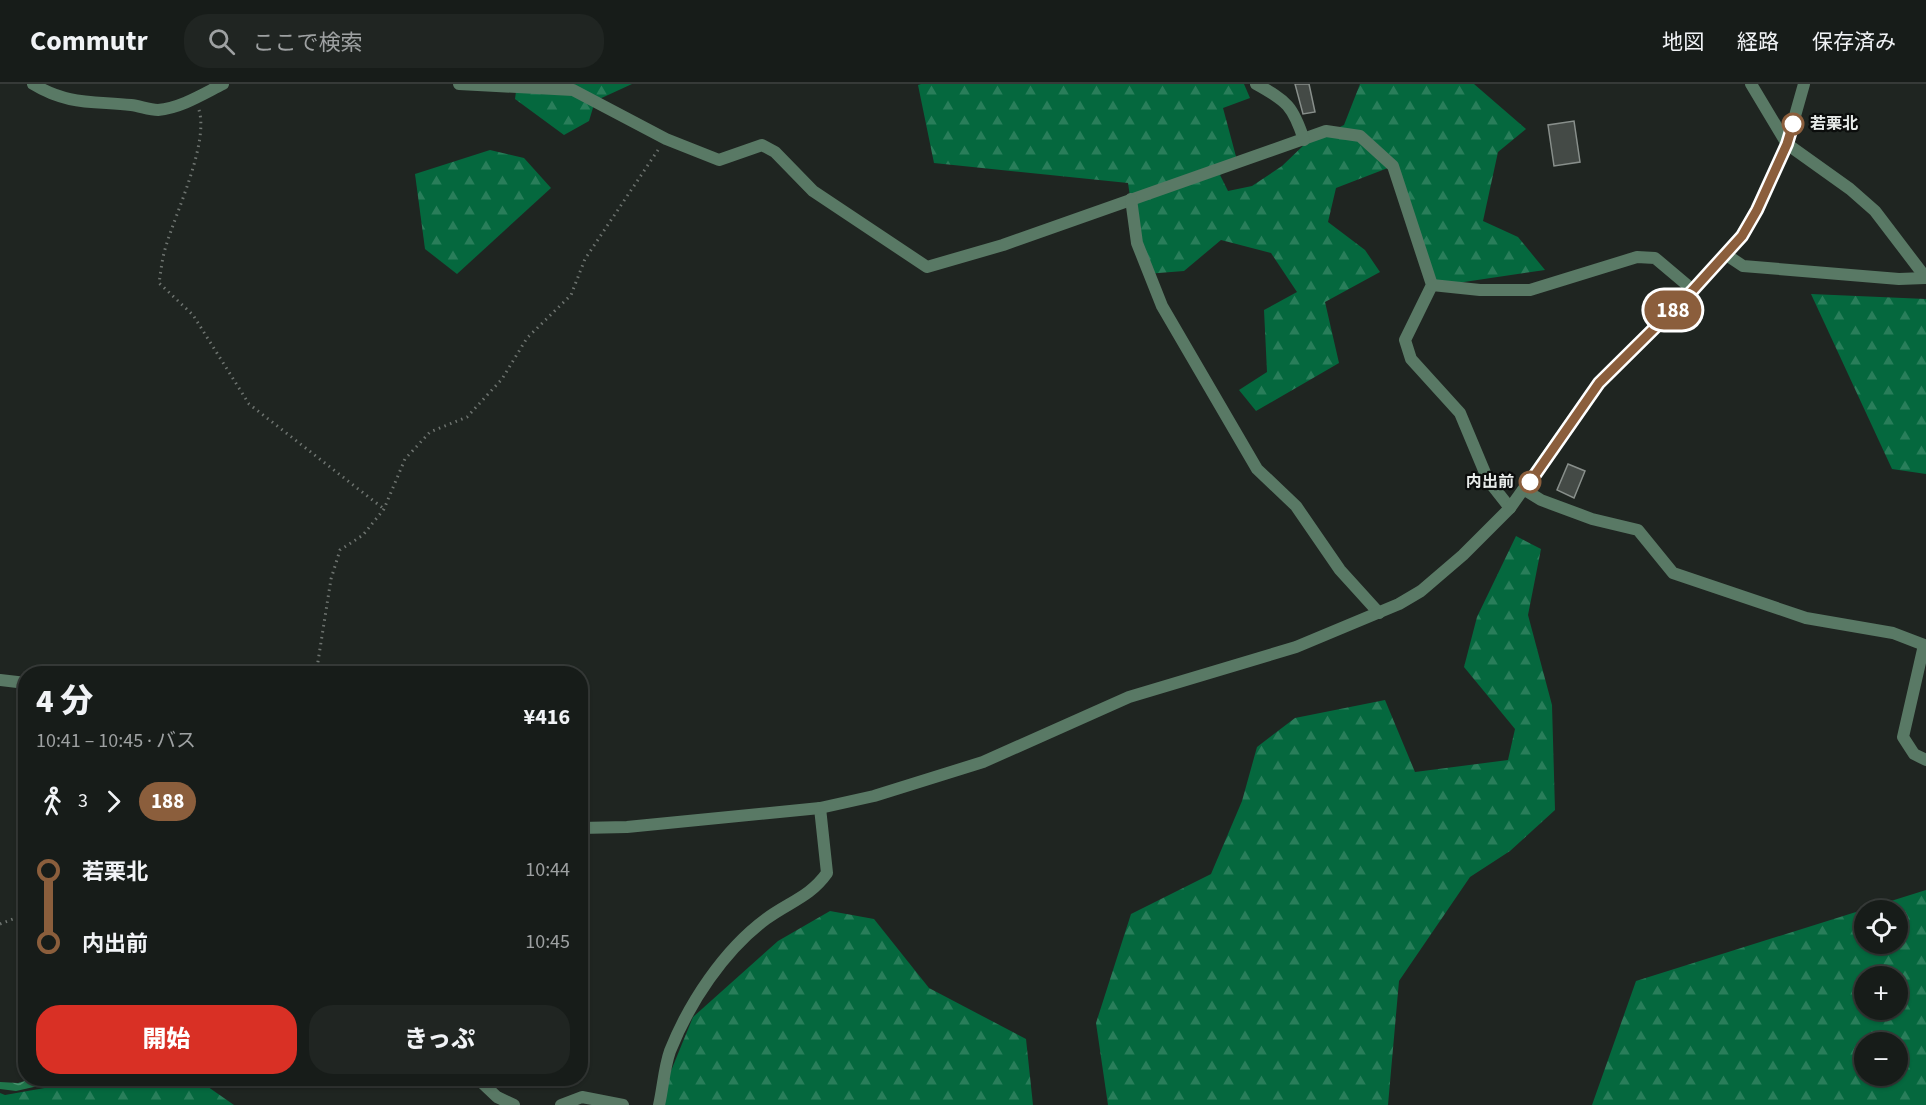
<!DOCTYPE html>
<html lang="ja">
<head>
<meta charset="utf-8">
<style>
  :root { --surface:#171c19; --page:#202522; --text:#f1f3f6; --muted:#9ea1a2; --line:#363a38; --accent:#d93025 }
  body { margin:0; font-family:"Source Sans 3","Noto Sans JP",sans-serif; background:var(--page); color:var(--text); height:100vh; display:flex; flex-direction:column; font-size:22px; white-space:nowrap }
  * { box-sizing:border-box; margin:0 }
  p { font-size:20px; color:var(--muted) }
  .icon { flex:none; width:33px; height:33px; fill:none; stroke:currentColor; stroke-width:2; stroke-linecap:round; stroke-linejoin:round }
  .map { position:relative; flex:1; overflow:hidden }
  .panel { position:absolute; left:18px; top:582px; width:570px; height:420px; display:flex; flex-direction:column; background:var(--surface); border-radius:24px; box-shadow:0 2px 4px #0004,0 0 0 2px var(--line) }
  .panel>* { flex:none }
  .badge { padding:0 12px; border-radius:20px; font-size:21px; line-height:39px }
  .tools { position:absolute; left:1854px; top:816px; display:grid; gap:12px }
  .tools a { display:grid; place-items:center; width:54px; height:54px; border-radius:50%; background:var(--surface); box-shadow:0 2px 4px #0004,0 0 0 2px var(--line); font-size:30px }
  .map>.badge { position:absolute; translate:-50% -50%; box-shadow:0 0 0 3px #fff }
  .legs { display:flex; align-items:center; gap:9px; height:66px; padding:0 18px; font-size:20px }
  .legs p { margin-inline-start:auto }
  .overview { display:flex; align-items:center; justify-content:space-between; height:102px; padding:0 18px }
  h1 { font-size:33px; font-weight:800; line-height:45px }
  .cta { display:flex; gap:12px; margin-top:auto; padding:12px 18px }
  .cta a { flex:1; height:69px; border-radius:24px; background:var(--accent); color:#fff; font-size:24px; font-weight:800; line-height:69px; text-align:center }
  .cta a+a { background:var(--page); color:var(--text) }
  ul { padding:0 18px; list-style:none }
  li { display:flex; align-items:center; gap:21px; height:72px; font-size:22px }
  li i { display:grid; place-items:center; width:9px; height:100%; margin:0 8px; background:currentColor }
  li i::after { content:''; width:15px; height:15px; margin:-8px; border:4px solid; border-radius:50%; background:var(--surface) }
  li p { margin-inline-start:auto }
  li:first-child i { background:linear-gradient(#0000 50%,currentColor 0) }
  li:last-child i { background:linear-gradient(currentColor 50%,#0000 0) }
  header { display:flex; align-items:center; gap:36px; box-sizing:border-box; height:84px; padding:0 30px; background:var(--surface); border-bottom:2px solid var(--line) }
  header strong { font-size:28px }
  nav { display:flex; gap:33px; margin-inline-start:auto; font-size:21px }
  .search { width:420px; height:54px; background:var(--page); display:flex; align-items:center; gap:15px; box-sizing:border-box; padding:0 21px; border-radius:24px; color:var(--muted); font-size:22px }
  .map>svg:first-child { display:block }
</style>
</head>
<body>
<header>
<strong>Commutr</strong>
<div class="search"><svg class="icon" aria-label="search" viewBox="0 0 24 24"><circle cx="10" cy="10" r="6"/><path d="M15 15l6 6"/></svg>ここで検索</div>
<nav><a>地図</a><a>経路</a><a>保存済み</a></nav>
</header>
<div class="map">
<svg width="1926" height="1021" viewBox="0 0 1926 1021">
  <defs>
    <pattern id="forest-firs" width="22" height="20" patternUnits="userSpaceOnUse" patternTransform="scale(1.5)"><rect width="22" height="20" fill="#05683e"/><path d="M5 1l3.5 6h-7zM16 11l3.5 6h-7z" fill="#297e5a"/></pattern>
    <pattern id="water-waves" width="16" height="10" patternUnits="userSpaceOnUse" patternTransform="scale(1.5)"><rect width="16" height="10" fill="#1f764b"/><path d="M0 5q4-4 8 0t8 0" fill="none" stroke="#4a906e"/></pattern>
  </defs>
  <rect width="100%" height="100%" fill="#1f2521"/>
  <g fill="url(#forest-firs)" fill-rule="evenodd">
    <path d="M517 0H632L595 17 589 37 564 51 515 15Z"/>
    <path d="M921 0H1244L1250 14 1223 24 1238 80 1220 91 1228 107 1252 102 1282 82 1306 59 1344 41 1360 0H1474L1526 45 1498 68 1483 137 1518 153 1545 186 1437 202 1393 82 1336 104 1328 138 1365 166 1380 188 1325 218 1339 279 1256 327 1239 306 1267 288 1264 226 1297 208 1271 169 1221 156 1184 187 1146 190 1137 159 1128 99 934 79 918 1Z"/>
    <path d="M490 66 524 74 551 104 457 190 425 165 415 90Z"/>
    <path d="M1811 210 1926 215V390L1892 385Z"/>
    <path d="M1516 452 1541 465 1528 531 1552 621 1555 726 1510 767 1470 793 1399 897 1388 1021H1108L1096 939 1131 830 1211 790 1242 717 1257 663 1295 634 1385 616 1415 688 1508 676 1515 645 1464 583 1477 533Z"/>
    <path d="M1926 806V1021H1592L1636 897ZM1864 826H1898V860H1864ZM1898 892V926H1864V892ZM1898 958V992H1864V958Z"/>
    <path d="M830 827 874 835 929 904 1026 955 1033 1021H657L693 933 778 857Z"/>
    <path d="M101 994H183L201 998 234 1021H0V1009L5 1011Z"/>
  </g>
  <path fill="url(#water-waves)" d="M35 994 69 995 16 1007 0 1005V998L18 999Z"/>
  <g fill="#444a46" stroke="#888f8b" stroke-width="1.5">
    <path d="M1295 0H1309L1315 28 1303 30Z"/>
    <path d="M1574 37 1580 78 1554 82 1548 41Z"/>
    <path d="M1568 380 1585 387 1574 414 1557 406Z"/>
  </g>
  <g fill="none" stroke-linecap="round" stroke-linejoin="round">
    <g stroke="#6e7470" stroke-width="3" stroke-dasharray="1.5 4.5" stroke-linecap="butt">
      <path d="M199 26C209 59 176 128 166 162 162 174 161 187 159 199L193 231 249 320 384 425"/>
      <path d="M316 590 331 495 340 466 363 451 384 425 405 375 430 348 467 333 502 295 527 254 571 211 585 175 658 66"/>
      <path d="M0 840 26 830"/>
    </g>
    <g stroke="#597965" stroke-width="12">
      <path d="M33 0C67 21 93 17 131 21 140 22 149 26 158 26 181 24 203 10 223 0"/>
      <path d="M459 0 573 6 666 55 719 76 762 61 775 68 813 107 927 183 1003 161 1326 47 1360 52 1393 82 1432 201 1405 256 1411 275 1460 329 1488 396 1510 424"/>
      <path d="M1256 0C1287 17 1293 22 1304 56"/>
      <path d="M1751 0 1787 60 1850 105 1875 127 1926 194"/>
      <path d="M1131 115 1137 159 1162 222 1257 385 1296 422 1340 486 1379 529"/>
      <path d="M1725 170 1743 182 1899 195 1925 194"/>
      <path d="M1432 201 1480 206H1530L1637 173 1655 174 1693 206"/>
      <path d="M1525 406 1541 416 1592 435 1638 446 1673 489 1806 534 1893 549 1924 561 1903 653 1914 670 1926 676"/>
      <path d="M0 596 26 599"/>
      <path d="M477 994 497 1013 514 1021"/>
      <path d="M561 1021 582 1013 623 1021"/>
      <path d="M659 1021C663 1004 664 984 670 967 689 919 724 866 766 835 789 818 810 813 827 789L820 724"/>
    </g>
    <path stroke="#597965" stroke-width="12" d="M580 744 627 743 820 724 874 712 983 678 1129 613 1296 563 1399 520 1421 507 1463 471 1510 424 1599 299 1693 206 1741 152 1757 126 1787 60 1804 0"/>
  </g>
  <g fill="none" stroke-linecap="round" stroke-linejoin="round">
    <g stroke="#fff" stroke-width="14">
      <path id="line-1" d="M1530 398 1599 299 1693 206 1742 152 1757 126 1787 60 1793 40"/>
    </g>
    <use href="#line-1" stroke="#8b5e3c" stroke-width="9"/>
  </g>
  <g fill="#fff" stroke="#8b5e3c" stroke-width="3">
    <circle cx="1793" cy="40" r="10"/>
    <circle cx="1530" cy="398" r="10"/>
  </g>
  <g text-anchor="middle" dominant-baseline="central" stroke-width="4.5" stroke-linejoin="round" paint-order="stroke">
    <g font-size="16" font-weight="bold" fill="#e7ebe9" stroke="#0b0d0c" text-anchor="start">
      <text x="1810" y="40">若栗北</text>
      <text x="1514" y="398" text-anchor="end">内出前</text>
    </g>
  </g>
</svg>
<div class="tools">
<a><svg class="icon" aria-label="locate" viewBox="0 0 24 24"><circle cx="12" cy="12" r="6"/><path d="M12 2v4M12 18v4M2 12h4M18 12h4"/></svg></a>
<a>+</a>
<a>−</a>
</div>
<b class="badge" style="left:1673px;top:226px;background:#8b5e3c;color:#fff">188</b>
<section class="panel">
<div class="overview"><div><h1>4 分</h1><p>10:41 – 10:45 · バス</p></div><b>¥416</b></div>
<div class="legs"><svg class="icon" aria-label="walk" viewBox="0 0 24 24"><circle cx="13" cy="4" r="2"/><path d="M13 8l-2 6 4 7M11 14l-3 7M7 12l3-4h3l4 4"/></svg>3<svg class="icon" aria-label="forward" viewBox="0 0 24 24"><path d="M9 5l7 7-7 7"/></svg><b class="badge" style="background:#8b5e3c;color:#fff">188</b></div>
<ul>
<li><i style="color:#8b5e3c"></i><b>若栗北</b><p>10:44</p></li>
<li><i style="color:#8b5e3c"></i><b>内出前</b><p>10:45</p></li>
</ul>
<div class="cta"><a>開始</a><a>きっぷ</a></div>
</section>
</div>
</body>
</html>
